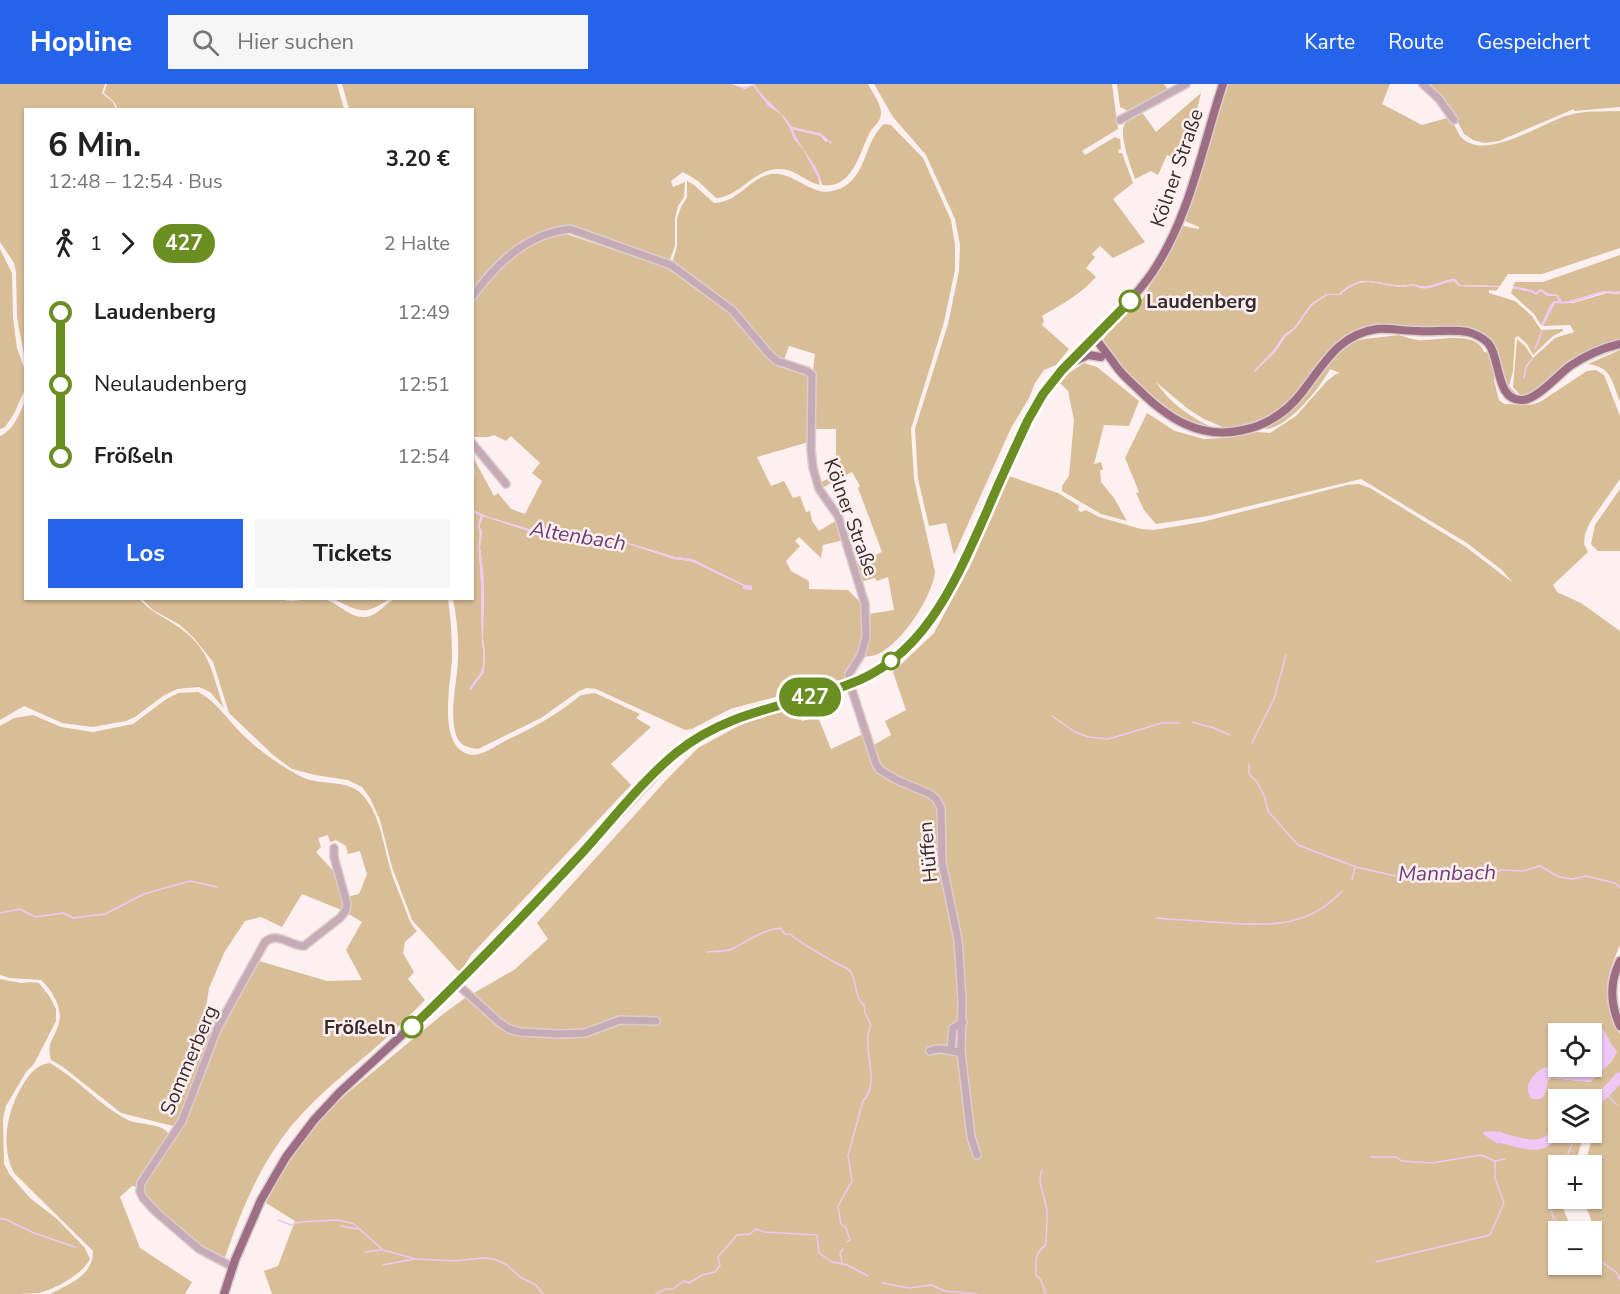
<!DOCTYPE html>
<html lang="de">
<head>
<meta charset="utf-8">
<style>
  :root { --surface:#fff; --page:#f6f6f6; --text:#222; --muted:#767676; --accent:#2563eb }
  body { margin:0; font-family:"Nunito Sans",sans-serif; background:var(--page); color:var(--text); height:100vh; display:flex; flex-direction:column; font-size:22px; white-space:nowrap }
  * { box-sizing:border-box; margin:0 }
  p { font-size:20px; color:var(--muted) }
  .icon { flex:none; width:33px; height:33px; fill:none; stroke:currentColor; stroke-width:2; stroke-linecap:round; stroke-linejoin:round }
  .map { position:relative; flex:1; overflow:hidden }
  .drawer { position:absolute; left:24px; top:24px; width:450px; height:492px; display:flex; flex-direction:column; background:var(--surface); border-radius:0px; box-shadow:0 2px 4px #0004 }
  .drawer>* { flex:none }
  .badge { padding:0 12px; border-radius:20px; font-size:21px; line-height:39px }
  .tools { position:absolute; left:1548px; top:939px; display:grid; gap:12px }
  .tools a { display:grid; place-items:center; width:54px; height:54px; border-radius:0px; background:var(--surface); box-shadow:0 2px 4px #0004; font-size:30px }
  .map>.badge { position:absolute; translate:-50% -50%; box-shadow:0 0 0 3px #fff }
  .legs { display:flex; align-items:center; gap:9px; height:66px; padding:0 24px; font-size:20px }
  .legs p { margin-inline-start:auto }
  .summary { display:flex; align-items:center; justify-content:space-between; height:102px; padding:0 24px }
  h1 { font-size:33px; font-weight:700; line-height:45px }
  .primary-button { display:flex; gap:12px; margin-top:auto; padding:12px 24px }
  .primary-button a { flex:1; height:69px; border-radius:0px; background:var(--accent); color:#fff; font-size:24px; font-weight:700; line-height:69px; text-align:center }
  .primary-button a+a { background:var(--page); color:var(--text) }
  ul { padding:0 24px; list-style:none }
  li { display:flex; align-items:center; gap:21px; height:72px; font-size:22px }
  li i { display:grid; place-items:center; width:9px; height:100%; margin:0 8px; background:currentColor }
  li i::after { content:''; width:15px; height:15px; margin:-8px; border:4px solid; border-radius:50%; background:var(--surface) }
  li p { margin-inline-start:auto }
  li:first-child i { background:linear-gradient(#0000 50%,currentColor 0) }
  li:last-child i { background:linear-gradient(currentColor 50%,#0000 0) }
  header { display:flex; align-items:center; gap:36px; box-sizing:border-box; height:84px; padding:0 30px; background:var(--accent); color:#fff }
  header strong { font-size:28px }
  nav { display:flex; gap:33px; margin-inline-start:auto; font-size:21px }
  .search { width:420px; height:54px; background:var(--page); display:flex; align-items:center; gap:15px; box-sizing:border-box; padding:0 21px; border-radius:0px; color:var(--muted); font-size:22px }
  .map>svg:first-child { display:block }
</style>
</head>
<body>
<header>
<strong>Hopline</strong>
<div class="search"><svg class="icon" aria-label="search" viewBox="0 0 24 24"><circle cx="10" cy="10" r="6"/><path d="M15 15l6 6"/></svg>Hier suchen</div>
<nav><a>Karte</a><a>Route</a><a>Gespeichert</a></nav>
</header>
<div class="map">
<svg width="1620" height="1210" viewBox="0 0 1620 1210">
  <rect width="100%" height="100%" fill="#fdf0f0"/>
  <g fill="#d9bd97" fill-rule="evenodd">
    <path d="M0 0H105L102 9 113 18 116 25 26 26 25 276 17 234 16 188 14 179 0 158Z"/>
    <path d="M107 0H337L344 25H118L114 18 104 9Z"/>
    <path d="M342 0H732L745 5 753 1 768 21 781 30 790 44 794 55 803 65 818 93 820 101C806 98 795 85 780 85 754 84 740 113 716 114L698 97 683 88 671 97 673 103 685 98 684 113 678 122 675 135V162L669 178 573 144C533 138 494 180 473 209L472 26 349 25Z"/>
    <path d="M754 0H868C872 8 882 21 881 30 881 38 872 43 869 50 859 70 852 106 822 101 818 79 799 65 792 45L821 52 826 58 827 57 822 50 792 43C781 27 765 17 754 0Z"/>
    <path d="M874 0H1112L1118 45 1082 67 1085 71 1115 53 1120 55 1121 65 1118 66 1119 69H1122L1133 99 1113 115 1145 158 1113 174 1100 162 1092 170 1095 173 1086 184 1096 193C1080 211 1062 220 1042 232L1044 237 1042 241 1069 265 1056 281 1044 286 1035 299 1029 314 1011 344 954 471 946 439 929 442 918 395 915 345 948 240 959 187 960 161 955 135 926 71 893 33Z"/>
    <path d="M1117 0H1164L1169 7 1130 28 1120 23Z"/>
    <path d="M1228 0H1390L1382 20 1422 41 1451 33C1454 39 1457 48 1461 53 1485 79 1542 38 1569 31 1585 26 1604 28 1620 27V164L1542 190H1508L1500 202 1460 201 1455 195C1439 196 1429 207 1413 200 1385 208 1366 183 1339 210H1327L1311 220 1294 244 1284 251 1274 266 1254 287 1275 268 1286 252 1295 245 1312 221 1327 211H1340C1367 184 1385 209 1413 201 1430 210 1438 198 1454 197L1459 202 1499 203 1496 207 1489 206V209L1515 217 1532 232 1541 246 1563 245V247L1553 252 1533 271 1527 260 1518 252 1515 254 1513 287 1509 302 1519 313 1510 308 1481 250 1409 244 1344 254 1328 267 1289 318 1267 334 1240 344H1225L1204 335 1188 325 1156 298C1170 320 1191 333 1215 345 1201 343 1186 340 1174 333 1158 323 1108 274 1103 257L1105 252 1143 214 1183 142 1199 145V143L1185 137Z"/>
    <path d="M1425 0H1620V23L1574 27V25L1499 57 1484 59 1473 56 1464 50 1452 27Z"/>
    <path d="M1201 9 1184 79 1167 71 1158 91 1151 87 1135 95C1131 82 1118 51 1125 39 1128 33 1136 30 1141 27L1156 48Z"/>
    <path d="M884 40 891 41 923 74 951 136 955 161V186L944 238 911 345 914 395 935 488C932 513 902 559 878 570 874 572 868 572 864 573L868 561 869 530 894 526 888 493 877 497 875 494 861 498 855 478 858 479 882 468 858 404 860 402 852 388 822 404 820 399 836 390V345H814L816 290 813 287 815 270 789 262 784 276 779 275 733 224 675 180 673 176 677 162V135L681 123 687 113V97L694 101 714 119C738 119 749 94 771 90 794 87 810 112 832 107 868 100 862 59 884 40Z"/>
    <path d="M563 149 672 185 730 227 769 273 808 292 810 298 809 358 757 373 771 402 784 397 793 414 800 412 806 428 810 427 812 437 819 447 837 436 844 456 823 461 821 474 799 453 795 457 800 462 786 477 791 487 809 497V505L848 506 862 520C862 535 865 551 860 565 855 576 846 582 844 595L730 625 692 645 685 646 596 605 587 604 579 607 541 634 478 665C468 664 459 661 456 651 449 628 457 599 458 576 459 555 457 535 453 515L472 514 473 428 481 431 478 442C482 450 478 460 479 469 482 497 481 525 482 553 482 564 486 575 482 586 480 593 472 597 471 605L484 588 485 568 483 555 484 497 480 463 482 447 479 443 483 432 541 451 574 450 608 455 632 461 674 475 691 477 744 502 743 504 752 502 744 501 692 475 675 473 608 453 574 448 542 449 488 433 473 426V398L475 388 473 383V373L494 412 498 409 511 425 525 430 542 397 532 389 540 379 511 352 506 357 494 351 488 353H473V219L495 189 508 176 528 162Z"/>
    <path d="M0 165 12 189 13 234 17 264 26 289 25 305 14 330 5 343 0 345Z"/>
    <path d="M1620 171V207C1614 209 1611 207 1606 207 1590 209 1577 217 1562 218L1557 211 1549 210 1540 205 1536 209 1513 202 1515 198H1543Z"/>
    <path d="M1513 204 1532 208 1536 211 1540 207 1548 212H1557L1559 218 1555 217 1551 220 1541 241 1534 230 1511 209Z"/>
    <path d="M1607 209 1617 210 1620 209V257L1529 311 1522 313 1513 303 1517 255 1525 262 1533 274 1555 254 1574 248 1570 241 1543 242 1555 218 1573 219Z"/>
    <path d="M1399 251C1405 253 1411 255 1417 256 1435 258 1476 245 1484 268L1490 269 1496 292 1494 296 1499 316 1504 320 1530 321 1540 318 1587 287 1596 286 1604 291 1620 332V395L1590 438 1585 450 1584 460 1588 468 1553 501 1557 508 1581 519 1620 547V861C1605 896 1600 915 1620 950V1210H272L264 1187 278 1182 295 1137 266 1119 279 1092 298 1064 321 1035 345 1011 442 931 465 914 514 886 548 855 537 839 669 693 698 664 746 638 799 623 802 637 818 633 831 665 863 650 872 662 891 651 885 637 906 626 893 588 934 549 971 480 1009 392 1058 409 1079 422 1078 426 1081 428 1086 426 1099 433 1141 445 1154 446 1202 438 1347 401 1359 400 1370 404 1466 463 1513 499 1502 486 1467 459 1361 395 1208 432 1156 440 1144 426 1136 409 1139 408 1125 374 1147 329 1175 347 1204 355 1225 354 1257 348 1270 349 1296 332 1327 297 1336 290 1340 289 1330 285C1320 304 1287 345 1265 345V343L1317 292 1340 266 1354 257 1365 255ZM1603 945 1611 960 1617 968 1611 978 1590 998 1552 994 1547 996V1004L1546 983H1558L1571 989 1580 983 1558 982V950H1592V964L1594 957 1593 952ZM1558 1016H1592V1044L1595 1046 1584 1081 1592 1082V1114L1583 1115 1593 1141 1591 1142 1590 1147 1592 1180H1558V1148L1579 1147 1575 1143 1571 1144 1562 1122 1566 1120 1567 1115 1558 1114V1082L1575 1081 1584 1049 1558 1048Z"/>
    <path d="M1620 266V318C1612 298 1612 283 1588 280Z"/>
    <path d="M1084 279 1097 283 1139 317 1129 342 1104 341 1094 380 1101 378 1103 386H1100L1101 398 1114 414 1127 437 1101 430 1062 407V402L1069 392 1074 336 1068 307 1060 299 1069 289Z"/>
    <path d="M25 317 26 514 139 515C152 529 165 533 180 544 212 567 212 591 224 624L210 608 199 603 177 605 163 612 135 633 126 637 93 643 62 639 24 622 0 636V352C13 347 20 329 25 317Z"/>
    <path d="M1620 405V467H1598L1591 460 1595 441Z"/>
    <path d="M278 514C296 522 306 511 323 515 338 518 349 534 365 533 379 532 385 518 397 514 406 512 437 514 448 515 451 534 452 554 452 574 451 598 438 656 465 669 478 675 492 664 503 658 532 644 556 632 581 611L595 609 640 630 636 634 651 643 611 680 631 701 471 871 460 889 412 836 392 783 380 736 370 714 362 703 348 696 315 691 292 685 273 671 229 629 213 578 194 554 180 541 153 526 142 515Z"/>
    <path d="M334 515 389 514V515C365 532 359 528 334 515Z"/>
    <path d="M198 608C216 617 227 635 241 649 259 667 278 680 300 692 322 704 350 692 366 715 380 734 383 758 389 780 392 793 398 806 403 819 407 829 409 839 417 847L405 858 403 869 414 888 408 895 425 916C409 932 392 949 375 964 341 993 306 1020 280 1057 255 1092 239 1133 225 1173L219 1174 210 1170 148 1118 142 1105 144 1098 182 1043 217 953 259 877 327 897 362 896 346 866 362 838 347 829V813L359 810 367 790 360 767 348 770 346 762 336 756 330 758 328 751 318 754 321 763 316 768 337 791 344 818V827L302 810 282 843 261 833 245 837 225 867 209 904 205 931 218 937 179 1039 173 1042 121 1029 63 983 51 976C46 958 54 956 59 939 63 924 52 906 41 896L10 894 0 891V642L14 634 33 631 61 643 93 648 133 640 165 616 178 609Z"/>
    <path d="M0 895 21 899 31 898 39 899 50 913 56 925V937L34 980 26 988 6 1022 3 1035 4 1080 10 1091 30 1114 57 1135 85 1164 90 1175C83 1190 55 1205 39 1209 26 1210 13 1210 0 1210Z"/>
    <path d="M50 979C78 995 98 1020 126 1035 139 1042 166 1038 170 1053L138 1103 132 1102 120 1113 140 1164 192 1198 185 1210H50C69 1200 93 1192 93 1167L14 1089C0 1062 7 1027 22 1002 29 991 35 981 50 979Z"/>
  </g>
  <g fill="#efc6f6">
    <path d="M732 0 744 3 754 0C765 17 781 27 792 43L822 50 832 59 831 60 821 52 793 45C799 65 818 78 822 101L803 65 794 55 790 44 781 30 768 22 753 1 745 5Z"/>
    <path d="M1455 195 1460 201 1500 202 1499 203 1459 202 1454 197C1438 198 1430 210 1413 201 1385 209 1367 184 1340 211H1327L1312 221 1295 245 1286 252 1275 268 1255 288 1254 287 1274 266 1284 251 1294 244 1311 220 1327 210H1339C1366 183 1385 208 1413 200 1429 207 1439 196 1455 195Z"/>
    <path d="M1513 202 1533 206 1536 209 1540 205 1549 210 1558 211 1562 218C1577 217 1590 209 1606 207 1611 207 1614 209 1620 207V209C1615 210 1611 208 1605 209 1588 212 1573 222 1555 219L1543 242 1541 241 1551 220 1555 217H1559L1557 212H1548L1540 207 1536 211 1532 208 1513 204Z"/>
    <path d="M473 426 488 433 542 449 574 448 608 453 675 473 692 475 744 501 752 502V506L743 505 744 502 691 477 674 475 632 461 608 455 574 450 541 451 483 432 479 443 482 447 480 463 484 497 483 555 485 568 484 588 471 606 469 605C473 598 480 593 482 586 486 575 482 564 482 553 481 525 482 497 479 469 478 460 482 450 478 442L481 432 473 428Z"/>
    <path d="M1599 945H1603L1611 960 1617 968 1611 978 1590 998 1552 994 1548 996C1545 1007 1548 1017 1532 1015 1519 1002 1538 982 1553 982 1559 982 1565 987 1571 989L1580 983 1592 982 1593 952Z"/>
    <path d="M1484 1047 1502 1048 1498 1060 1483 1050Z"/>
  </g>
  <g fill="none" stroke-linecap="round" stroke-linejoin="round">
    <g stroke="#efc6f6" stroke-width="1.5">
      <path d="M1535 265 1542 247"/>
      <path d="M1524 294 1526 283 1532 275"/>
      <path d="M1052 632 1075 648 1088 653 1108 655 1162 639H1180"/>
      <path d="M1192 638 1214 644 1230 651"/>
      <path d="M1252 659 1274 615 1286 571"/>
      <path d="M1249 680V690L1257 698 1264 711 1268 727 1298 761 1356 783 1400 793 1493 789 1502 786 1523 787 1540 782 1559 793 1572 795 1586 792 1615 799 1620 804"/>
      <path d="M1352 796 1355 783"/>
      <path d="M0 829 20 825 35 833 64 829 73 834 105 830 144 810 190 797 217 803"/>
      <path d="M1156 834C1179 836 1203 837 1226 839 1271 842 1309 843 1342 807"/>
      <path d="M707 868C714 867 725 868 732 865 748 857 762 846 780 844L785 850H790C803 861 819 869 834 878 839 881 847 883 850 887 858 897 853 912 864 921L865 929 871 941C860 964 882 997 863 1017L848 1071 852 1097 838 1122 841 1140 846 1144 850 1156 847 1158"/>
      <path d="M1605 1009 1617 1021"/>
      <path d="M1592 1021 1594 1018"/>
      <path d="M1371 1073H1396L1402 1077 1432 1079 1481 1071 1495 1077 1505 1075"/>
      <path d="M1563 1082 1577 1048"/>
      <path d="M1042 1086C1036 1100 1047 1115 1047 1129 1047 1140 1047 1150 1045 1162 1034 1169 1036 1179 1036 1191L1041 1196 1046 1210"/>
      <path d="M1558 1096C1547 1123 1548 1122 1560 1148"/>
      <path d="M0 1135H5L34 1149 75 1163"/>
      <path d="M278 1136 291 1141 299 1138 335 1136 347 1138 354 1140 383 1166 416 1175 453 1177 482 1174 494 1175 507 1181 520 1193 536 1201 543 1210"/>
      <path d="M341 1142 358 1145"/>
      <path d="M365 1168 381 1166"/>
      <path d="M1592 1171 1617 1189 1620 1196"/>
      <path d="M842 1178 840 1169 843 1165"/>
      <path d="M1376 1178 1490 1151 1504 1119 1495 1094V1077"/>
      <path d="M383 1181 414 1175"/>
      <path d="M882 1199 909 1204 932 1201 944 1207 977 1210"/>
      <path d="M656 1210 666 1205H673L684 1197 689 1199 702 1191 715 1188 720 1181 718 1173 737 1151 750 1150 756 1145 765 1148 817 1151 819 1169 832 1178 847 1181 868 1192"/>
    </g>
    <g stroke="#efc6f6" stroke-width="10">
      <path d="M1592 1017 1594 1018 1605 1009 1620 993"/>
      <path d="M1501 1054C1524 1059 1545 1071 1558 1043"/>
    </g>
    <g stroke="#dacdcd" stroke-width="10">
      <g id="minor">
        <path d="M1423 0 1439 15 1454 36"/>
        <path d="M1120 36 1186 0"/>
        <path d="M472 213C497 179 526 150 570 145L671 181 732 226 769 270 777 277 807 287 812 291 811 366 813 384 819 405 838 432 865 520 866 553 861 571 849 590 850 600 876 680 880 686 897 696 930 710 936 715 941 724 942 778 958 856 962 917 961 968 971 1053 977 1071"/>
        <path d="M472 359 506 400"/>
        <path d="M457 900 499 938 509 945 521 948 558 950 585 949 620 936 656 937"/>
        <path d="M951 965 953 944 963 938"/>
        <path d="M930 967C942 962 950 968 961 968"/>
        <path d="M233 1183 199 1165 156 1128 143 1114 140 1107 141 1099 182 1037 218 943 265 858C277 847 290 862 304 862L341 833 346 826 347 820 334 773V764"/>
      </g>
    </g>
    <g stroke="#dacdcd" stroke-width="11">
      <g id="major">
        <path d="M1094 253C1102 263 1109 272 1116 282 1122 291 1131 298 1138 305 1167 334 1200 356 1243 346 1267 341 1288 327 1303 307 1324 280 1339 250 1377 245 1390 244 1404 247 1418 247 1434 248 1452 245 1468 248 1475 250 1482 253 1488 259 1501 274 1495 318 1523 316 1537 315 1558 291 1570 282 1585 272 1603 264 1620 260"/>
        <path d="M1072 278 1088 271 1101 273"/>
        <path d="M1620 877C1609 899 1610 920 1620 942"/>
        <path d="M224 1210 235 1176 261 1116 286 1073 314 1036 340 1008 467 891 674 671C700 651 726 636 758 626 788 617 820 612 850 600 925 570 953 504 983 436 998 402 1013 369 1028 336 1039 316 1052 297 1067 280 1096 249 1128 223 1152 189 1190 133 1202 63 1223 0"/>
      </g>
    </g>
    <use href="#minor" stroke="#c6abb7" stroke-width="7"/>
    <use href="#major" stroke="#9d6e83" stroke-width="8"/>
  </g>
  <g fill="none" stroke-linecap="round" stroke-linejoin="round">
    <g stroke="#fff" stroke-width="14">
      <path id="line-1" d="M412 943C471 887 527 828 583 768 612 736 643 696 676 669 728 627 786 623 847 601 925 574 956 496 987 427 1000 396 1014 366 1028 336L1043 310 1062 286 1130 217"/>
    </g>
    <use href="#line-1" stroke="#6b8e23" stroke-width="9"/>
  </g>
  <g fill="#fff" stroke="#6b8e23" stroke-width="3">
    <circle cx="1130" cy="217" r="10"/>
    <circle cx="891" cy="577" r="8"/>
    <circle cx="412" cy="943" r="10"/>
  </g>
  <g text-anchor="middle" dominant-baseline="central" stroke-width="5" stroke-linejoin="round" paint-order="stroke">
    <g font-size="20" fill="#392c2c" stroke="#fdf0f0">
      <text transform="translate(1177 84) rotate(-71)">Kölner Straße</text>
      <text transform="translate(851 433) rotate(70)">Kölner Straße</text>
      <text transform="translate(928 768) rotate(-95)">Hüffen</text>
      <text transform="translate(189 976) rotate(-67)">Sommerberg</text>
    </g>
    <g font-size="20" font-weight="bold" fill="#392c2c" stroke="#fdf0f0" text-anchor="start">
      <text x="1146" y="217">Laudenberg</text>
      <text x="396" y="943" text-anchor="end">Frößeln</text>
    </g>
    <g font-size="21" font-style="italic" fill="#6f3d77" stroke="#fdf0f0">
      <text transform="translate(578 452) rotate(9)">Altenbach</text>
      <text transform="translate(1447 789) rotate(-1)">Mannbach</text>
    </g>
  </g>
</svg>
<div class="tools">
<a><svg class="icon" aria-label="locate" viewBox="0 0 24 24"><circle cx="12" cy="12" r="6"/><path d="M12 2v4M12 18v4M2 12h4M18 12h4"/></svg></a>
<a><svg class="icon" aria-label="layers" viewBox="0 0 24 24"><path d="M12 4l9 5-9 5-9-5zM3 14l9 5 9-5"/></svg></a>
<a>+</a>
<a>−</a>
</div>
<b class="badge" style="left:810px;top:613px;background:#6b8e23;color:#fff">427</b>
<section class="drawer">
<div class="summary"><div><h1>6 Min.</h1><p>12:48 – 12:54 · Bus</p></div><b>3.20 €</b></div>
<div class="legs"><svg class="icon" aria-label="walk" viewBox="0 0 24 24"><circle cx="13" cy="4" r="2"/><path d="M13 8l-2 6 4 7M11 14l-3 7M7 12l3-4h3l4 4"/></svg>1<svg class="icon" aria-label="forward" viewBox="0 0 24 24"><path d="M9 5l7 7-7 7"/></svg><b class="badge" style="background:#6b8e23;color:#fff">427</b><p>2 Halte</p></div>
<ul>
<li><i style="color:#6b8e23"></i><b>Laudenberg</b><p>12:49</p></li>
<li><i style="color:#6b8e23"></i><span>Neulaudenberg</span><p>12:51</p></li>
<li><i style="color:#6b8e23"></i><b>Frößeln</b><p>12:54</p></li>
</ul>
<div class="primary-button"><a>Los</a><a>Tickets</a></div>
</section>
</div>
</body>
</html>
